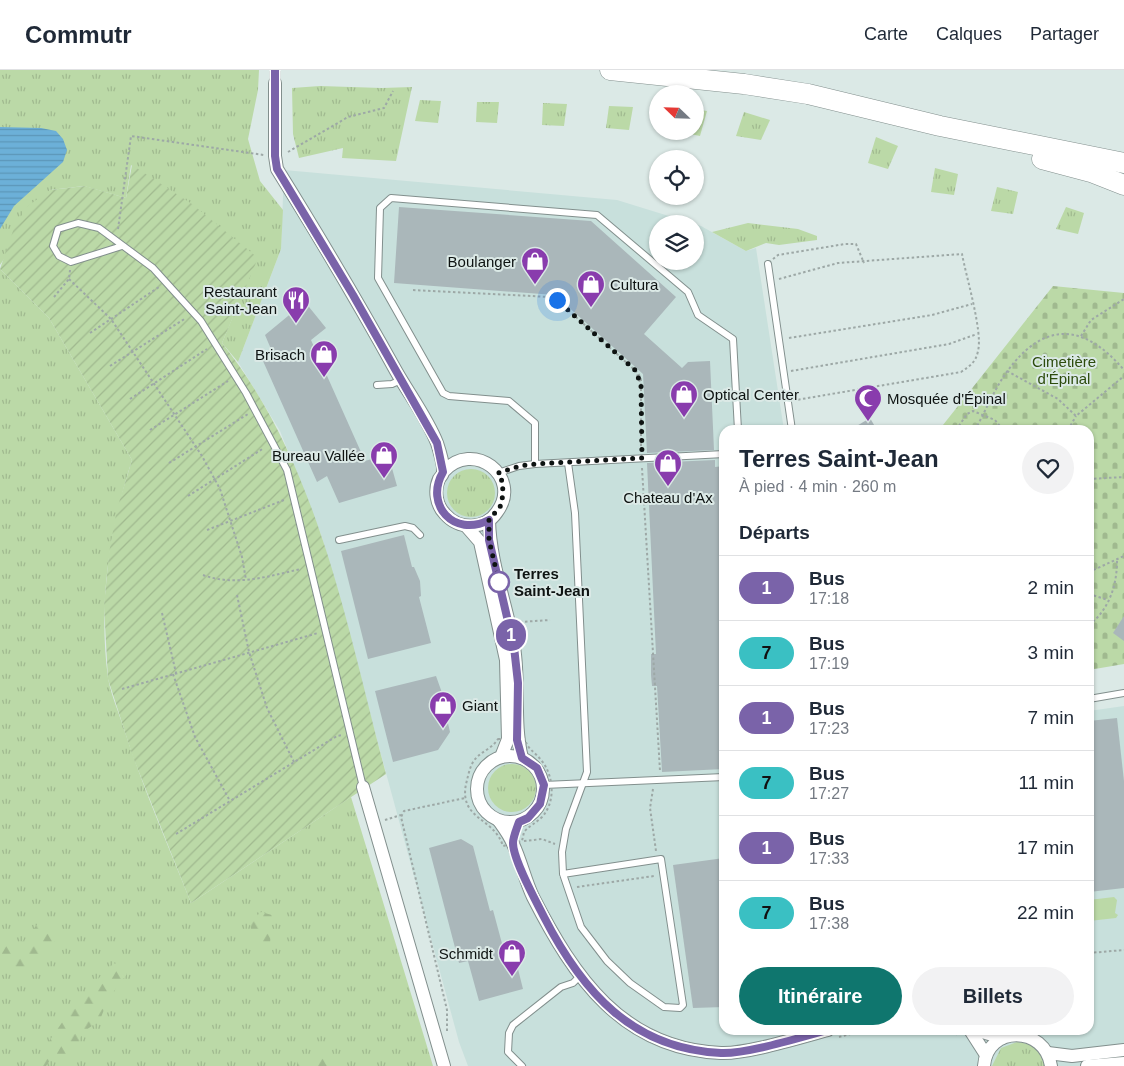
<!DOCTYPE html>
<html lang="fr">
<head>
<meta charset="utf-8">
<style>
  :root { --surface:#fff; --page:#f2f2f3; --text:#1f2937; --muted:#747a83; --line:#e0e1e3; --accent:#0f766e }
  body { margin:0; font-family:Helvetica,sans-serif; background:var(--page); color:var(--text); height:100vh; display:flex; flex-direction:column; font-size:19px; white-space:nowrap }
  * { box-sizing:border-box; margin:0 }
  p { font-size:16px; color:var(--muted) }
  .icon { flex:none; width:28px; height:28px; fill:none; stroke:currentColor; stroke-width:2; stroke-linecap:round; stroke-linejoin:round }
  .map { position:relative; flex:1; overflow:hidden }
  .details { position:absolute; left:719px; top:355px; width:375px; height:610px; display:flex; flex-direction:column; background:var(--surface); border-radius:15px; box-shadow:0 1px 4px #0004 }
  .details>* { flex:none }
  .badge { padding:0 10px; border-radius:16px; font-size:18px; line-height:32px }
  .needle { width:32px; rotate:293deg }
  .buttons { position:absolute; left:649px; top:15px; display:grid; gap:10px }
  .buttons a { display:grid; place-items:center; width:55px; height:55px; border-radius:50%; background:var(--surface); box-shadow:0 1px 4px #0004; font-size:25px }
  .you { position:absolute; width:25px; height:25px; margin:-12px; border:4px solid #fff; border-radius:50%; background:#1a73e8; box-shadow:0 0 0 8px #1a73e833 }
  .map>.badge { position:absolute; translate:-50% -50%; box-shadow:0 0 0 2px #fff }
  h2 { padding:0 20px; font-size:19px; line-height:45px }
  .round { display:grid; place-items:center; flex:none; width:52px; height:52px; border-radius:26px; background:var(--page) }
  .summary { display:flex; align-items:center; justify-content:space-between; height:85px; padding:0 20px }
  h1 { font-size:24px; font-weight:800; line-height:38px }
  .action { display:flex; gap:10px; margin-top:auto; padding:10px 20px }
  .action a { flex:1; height:58px; border-radius:30px; background:var(--accent); color:#fff; font-size:20px; font-weight:800; line-height:58px; text-align:center }
  .action a+a { background:var(--page); color:var(--text) }
  ul { padding:0; list-style:none }
  li { display:flex; align-items:center; gap:15px; height:65px; padding:0 20px; border-top:1px solid var(--line) }
  li div { flex:1 }
  li b { display:block; font-size:19px }
  li em { font-style:normal }
  li .badge { min-width:55px; font-weight:700; text-align:center }
  header { display:flex; align-items:center; gap:30px; box-sizing:border-box; height:70px; padding:0 25px; background:var(--surface); border-bottom:1px solid var(--line) }
  header strong { font-size:24px }
  nav { display:flex; gap:28px; margin-inline-start:auto; font-size:18px }
  .map>svg:first-child { display:block }
</style>
</head>
<body>
<header>
<strong>Commutr</strong>
<nav><a>Carte</a><a>Calques</a><a>Partager</a></nav>
</header>
<div class="map">
<svg width="1124" height="996" viewBox="0 0 1124 996">
  <defs>
    <pattern id="grass-tufts" width="24" height="20" patternUnits="userSpaceOnUse" patternTransform="scale(1.25)"><rect width="24" height="20" fill="#bbd9a7"/><path d="M3 7l-1-3M5 7V3M7 7l1-3M15 17l-1-3M17 17v-4M19 17l1-3" fill="none" stroke="#a0b98f"/></pattern>
    <pattern id="forest-firs" width="22" height="20" patternUnits="userSpaceOnUse" patternTransform="scale(1.25)"><rect width="22" height="20" fill="#bbd9a7"/><path d="M5 1l3.5 6h-7zM16 11l3.5 6h-7z" fill="#a0b98f"/></pattern>
    <pattern id="cemetery-stones" width="16" height="16" patternUnits="userSpaceOnUse" patternTransform="scale(1.25)"><rect width="16" height="16" fill="#bbd9a7"/><path d="M2 7V4a2 2 0 0 1 4 0v3zM10 15v-3a2 2 0 0 1 4 0v3z" fill="#a0b98f"/></pattern>
    <pattern id="garden-furrows" width="10" height="10" patternUnits="userSpaceOnUse" patternTransform="scale(1.25)"><rect width="10" height="10" fill="#bbd9a7"/><path d="M-1 1l2-2M0 10L10 0M9 11l2-2" fill="none" stroke="#a0b98f"/></pattern>
    <pattern id="water-rules" width="6" height="5" patternUnits="userSpaceOnUse" patternTransform="scale(1.25)"><rect width="6" height="5" fill="#6cb0d8"/><path d="M0 2.5h6" fill="none" stroke="#5c96b8"/></pattern>
  </defs>
  <rect width="100%" height="100%" fill="#dbe9e6"/>
  <path fill="#c8e0dc" fill-rule="evenodd" d="M284 100 617 130 701 156 746 181 756 178 784 360H724V960H1089V641L1124 636V996H468L459 972 322 467 280 361 238 292 281 179ZM658 154H695V191H658Z"/>
  <g fill="url(#grass-tufts)">
    <path d="M0 0H259L258 20 248 69 260 111 283 140 281 179 238 292 222 273 257 188 131 95 126 128 84 116 50 120 0 195Z"/>
    <path d="M320 16 382 18 412 17 396 91 342 88 343 78 299 88 293 64 292 18Z"/>
    <path d="M420 30 441 31 438 53 415 51Z"/>
    <path d="M477 32H499L497 53 476 52Z"/>
    <path d="M543 33 567 34 564 56 542 55Z"/>
    <path d="M609 36 633 37 629 60 606 58Z"/>
    <path d="M695 39 707 41 700 66 675 61H695Z"/>
    <path d="M744 42 770 50 761 70 736 66Z"/>
    <path d="M876 67 898 76 888 99 868 93Z"/>
    <path d="M935 98 958 104 954 125 931 122Z"/>
    <path d="M997 117 1018 122 1013 144 991 141Z"/>
    <path d="M1066 137 1084 143 1078 164 1056 159Z"/>
    <path d="M748 153 798 159 817 166V170L779 175 766 173 746 181 712 162Z"/>
    <path d="M0 199 49 248 132 390C109 462 98 533 108 608 111 625 119 643 124 659 143 718 168 775 191 833L351 727 433 996H0Z"/>
    <circle cx="471" cy="423" r="24"/>
    <circle cx="512" cy="718" r="24"/>
    <path d="M1017 972C1034 974 1039 980 1045 996H992L1001 978Z"/>
  </g>
  <g fill="url(#forest-firs)">
    <path d="M261 842 272 845 270 874 253 873 250 852Z"/>
    <path d="M40 851 58 868 27 900 3 901 0 898V878L24 871Z"/>
    <path d="M114 893 127 904 108 929 100 950 82 963 71 991 52 987 46 996H37L34 993 79 928Z"/>
    <path d="M309 985 334 991 337 996H297V991Z"/>
  </g>
  <path fill="url(#cemetery-stones)" d="M1053 216 1124 223V594L1089 600V360H939Z"/>
  <path fill="url(#garden-furrows)" d="M132 95 192 134 258 188 222 273C319 394 347 558 386 704L191 833 133 687 108 609 104 536 109 483 117 439 132 390 49 248 0 199 15 155 28 136 50 120 85 116 126 128Z"/>
  <path fill="#bbd9a7" d="M1114 827 1117 830 1115 843 1118 845 1116 848 1089 851V830Z"/>
  <path fill="url(#water-rules)" d="M0 57 41 58 56 61 63 69 67 80 63 92 14 136 0 159Z"/>
  <g fill="#aab7ba">
    <path d="M399 137 591 151 676 227 644 264 682 298 688 292 710 291 714 380 647 383 643 304 555 225 394 213Z"/>
    <path d="M305 232 326 258 311 270 365 391 388 384 397 416 339 433 327 406 317 412 263 291 274 286 265 265Z"/>
    <path d="M870 348 877 360H850Z"/>
    <path d="M715 390V397L724 396V699L662 702 657 616H652L651 605V584H656L647 393Z"/>
    <path d="M404 465 412 497H414L420 511 421 526 419 527 431 573 368 589 341 481Z"/>
    <path d="M1124 546V571L1113 563Z"/>
    <path d="M436 606 451 648 447 649 450 662 438 680 393 692 375 621Z"/>
    <path d="M1117 648 1124 711V818L1089 822V651Z"/>
    <path d="M461 769 473 776 490 841 493 840 504 881 513 879 523 919 479 931 468 891 459 893 429 778Z"/>
    <path d="M724 788V937L693 938 673 795Z"/>
  </g>
  <g fill="none" stroke-linecap="round" stroke-linejoin="round">
    <path stroke="#bcc9c6" stroke-width="12" stroke-dasharray="12 6" stroke-linecap="butt" d="M275 13V0"/>
    <g stroke="#828f8d" stroke-width="8">
      <g id="service">
        <path d="M122 176 71 192 59 186 53 176 58 159 78 153 99 158 153 198 201 251 246 323 287 400 363 717"/>
        <path d="M768 194 792 360"/>
        <path d="M377 315 392 314 401 310"/>
        <path d="M535 394V353L509 331 449 326 443 323 378 208 380 138 391 128 597 145 688 222 698 245 733 269 738 360"/>
        <path d="M498 403 519 396 535 394 724 384"/>
        <path d="M339 470 405 456 413 458 420 465"/>
        <path d="M1089 629 1124 623"/>
        <path d="M544 715 724 707"/>
        <path d="M563 804 661 789 683 935 680 938 664 937 630 913 607 891 581 857 563 804 562 782 566 759 587 702 575 443 568 393"/>
        <path d="M522 996 508 982 509 963 513 955 561 917 573 913 580 906"/>
      </g>
    </g>
    <g stroke="#828f8d" stroke-width="14">
      <g id="minor">
        <path d="M275 13V86L277 99C318 165 358 232 396 301 409 324 427 348 437 373 439 379 444 396 443 402 443 405 440 407 439 409 434 420 436 435 445 444 459 460 485 460 497 442 523 407 473 368 443 402"/>
        <path d="M489 450C490 494 507 535 514 577 520 614 513 652 522 688"/>
        <path d="M466 456 480 472 506 590 508 669 501 687"/>
        <circle cx="510" cy="719" r="33"/>
        <path d="M363 717 444 996"/>
        <path d="M499 751C504 758 510 766 513 774 521 791 525 810 533 827 574 907 622 979 721 983 748 984 801 967 828 960"/>
        <path d="M970 960 986 985"/>
        <path d="M976 960 1002 968"/>
        <path d="M1048 983 1072 986 1124 980"/>
        <path d="M984 996C987 955 1045 955 1051 996"/>
        <path d="M1087 996 1124 993"/>
      </g>
    </g>
    <g stroke="#828f8d" stroke-width="21">
      <g id="trunk">
        <path d="M610 0 744 14 808 24 940 56 1124 93"/>
        <path d="M1042 89 1091 102 1124 115"/>
      </g>
    </g>
    <g stroke="#9da8a6" stroke-width="2" stroke-dasharray="2.5 2.5" stroke-linecap="butt">
      <path d="M288 82 348 47 384 38 393 21"/>
      <path d="M118 159 131 66 264 85"/>
      <path d="M773 189 778 185 845 174H856L864 193"/>
      <path d="M69 209 111 249 202 386 220 419 242 487 246 510"/>
      <path d="M779 209 838 193 962 184C966 206 983 262 978 281 976 292 970 296 961 302L796 330"/>
      <path d="M413 220 550 227 557 230 638 303 641 309V379"/>
      <path d="M54 227 69 209 70 200"/>
      <path d="M546 228 558 232"/>
      <path d="M90 263 159 217"/>
      <path d="M1081 266 1091 250 1124 229"/>
      <path d="M789 268 932 245 972 234"/>
      <path d="M110 296 186 248"/>
      <path d="M635 300 640 312"/>
      <path d="M791 301 949 274 977 264"/>
      <path d="M1007 301 1058 329 1076 346 1124 306"/>
      <path d="M130 329 207 279"/>
      <path d="M150 360 228 311"/>
      <path d="M956 360 967 344 973 341 995 350 1003 360"/>
      <path d="M975 360C985 342 994 320 1006 303 1043 251 1083 252 1124 300"/>
      <path d="M1068 360 1076 346"/>
      <path d="M169 393 248 344"/>
      <path d="M642 398 660 701"/>
      <path d="M1089 409 1124 407"/>
      <path d="M188 426 264 378"/>
      <path d="M207 460 284 430"/>
      <path d="M1089 502 1124 486"/>
      <path d="M203 505C236 517 269 506 301 499"/>
      <path d="M1089 524 1108 530"/>
      <path d="M237 525 249 582 267 638 294 692"/>
      <path d="M1089 536 1094 528"/>
      <path d="M162 543 176 603"/>
      <path d="M520 552 550 550"/>
      <path d="M1089 555C1109 540 1117 515 1117 491"/>
      <path d="M173 604 195 667 230 731"/>
      <path d="M122 619 318 563"/>
      <path d="M498 669H525C527 679 535 682 541 690 554 705 556 732 542 747 536 753 529 756 524 762L522 771 503 776C494 747 459 750 466 714 468 707 469 699 473 692 479 682 492 679 498 669Z"/>
      <path d="M653 719 650 738 656 781"/>
      <path d="M385 750 401 745"/>
      <path d="M176 764 337 666 343 665"/>
      <path d="M524 771 542 769 555 774"/>
      <path d="M577 817 654 806"/>
      <path d="M1089 883 1124 880"/>
      <path d="M945 960 959 965"/>
      <path d="M447 961V940L401 747 404 741 465 728"/>
      <path d="M839 967 866 960"/>
    </g>
    <use href="#service" stroke="#fff" stroke-width="6"/>
    <use href="#minor" stroke="#fff" stroke-width="12"/>
    <use href="#trunk" stroke="#fff" stroke-width="20"/>
  </g>
  <g fill="none" stroke-linecap="round" stroke-linejoin="round">
    <g stroke="#fff" stroke-width="11">
      <path id="line" d="M275 0V86L277 99 353 225 437 373 443 402C424 435 454 468 489 450V470L514 577 518 613 517 670 522 688 537 698 544 715 540 734 528 748 519 752C517 758 513 767 513 773 513 790 536 831 544 847 582 921 632 979 721 983 748 984 801 967 828 960"/>
    </g>
    <use href="#line" stroke="#7a63a9" stroke-width="8"/>
    <path stroke="#0e1312" stroke-width="5" stroke-dasharray="0 9" d="M499 512 489 470V450L502 434 503 413 498 403 520 396 535 394 642 388 641 314 635 300 557 230"/>
  </g>
  <defs>
    <g id="shop-pin" transform="scale(1.4375)"><path d="M0 17L-7.5 6A9.5 9.5 0 1 1 7.5 6Z" fill="#893cad" stroke="#dbe9e6"/><path d="M-5-2.5h2.3a2.7 3.5 0 0 1 5.4 0H5L5.5 6h-11ZM-1.5-2.5h3a1.5 2.3 0 0 0-3 0Z" fill="#fff"/></g>
    <g id="restaurant-pin" transform="scale(1.4375)"><path d="M0 17L-7.5 6A9.5 9.5 0 1 1 7.5 6Z" fill="#893cad" stroke="#dbe9e6"/><path d="M-5-6h1v4h1v-4h1v4h1v-4h1v5L-1.5 .5V6h-2V.5L-5-1ZM5-6V6H3V1.5H1.5Q1.5-4 5-6Z" fill="#fff"/></g>
    <g id="mosque-pin" transform="scale(1.4375)"><path d="M0 17L-7.5 6A9.5 9.5 0 1 1 7.5 6Z" fill="#893cad" stroke="#dbe9e6"/><path d="M3.5-4.9A6 6 0 1 0 3.5 4.9A5 5 0 1 1 3.5-4.9Z" fill="#fff"/></g>
  </defs>
  <g fill-rule="evenodd">
    <use href="#shop-pin" x="535" y="191"/>
    <use href="#shop-pin" x="591" y="214"/>
    <use href="#restaurant-pin" x="296" y="230"/>
    <use href="#shop-pin" x="324" y="284"/>
    <use href="#shop-pin" x="684" y="324"/>
    <use href="#mosque-pin" x="868" y="328"/>
    <use href="#shop-pin" x="384" y="385"/>
    <use href="#shop-pin" x="668" y="393"/>
    <use href="#shop-pin" x="443" y="635"/>
    <use href="#shop-pin" x="512" y="883"/>
  </g>
  <circle fill="#fff" stroke="#7a63a9" stroke-width="2.5" cx="499" cy="512" r="10"/>
  <g text-anchor="middle" dominant-baseline="central" stroke-width="4" stroke-linejoin="round" paint-order="stroke">
    <g font-size="15" fill="#0e1312" stroke="#dbe9e6" text-anchor="end">
      <text x="516" y="191">Boulanger</text>
      <text x="610" y="214" text-anchor="start">Cultura</text>
      <text x="277" y="221">Restaurant<tspan x="277" dy="17">Saint-Jean</tspan></text>
      <text x="305" y="284">Brisach</text>
      <text x="703" y="324" text-anchor="start">Optical Center</text>
      <text x="887" y="328" text-anchor="start">Mosquée d'Épinal</text>
      <text x="365" y="385">Bureau Vallée</text>
      <text x="668" y="427" text-anchor="middle">Chateau d'Ax</text>
      <text x="462" y="635" text-anchor="start">Giant</text>
      <text x="493" y="883">Schmidt</text>
    </g>
    <g font-size="15" fill="#2d4c0d" stroke="#dbe9e6">
      <text x="1064" y="291">Cimetière<tspan x="1064" dy="17">d'Épinal</tspan></text>
    </g>
    <g font-size="15" font-weight="bold" fill="#0e1312" stroke="#dbe9e6" text-anchor="start">
      <text x="514" y="503">Terres<tspan x="514" dy="17">Saint-Jean</tspan></text>
    </g>
  </g>
</svg>
<div class="buttons">
<a><svg class="needle" viewBox="-14 -14 28 28"><path d="M0-13l5 13h-10z" fill="#e53935"/><path d="M0 13l5-13h-10z" fill="#747a83"/></svg></a>
<a><svg class="icon" aria-label="locate" viewBox="0 0 24 24"><circle cx="12" cy="12" r="6"/><path d="M12 2v4M12 18v4M2 12h4M18 12h4"/></svg></a>
<a><svg class="icon" aria-label="layers" viewBox="0 0 24 24"><path d="M12 4l9 5-9 5-9-5zM3 14l9 5 9-5"/></svg></a>
</div>
<div class="you" style="left:557px;top:230px"></div>
<b class="badge" style="left:511px;top:565px;background:#7a63a9;color:#fff">1</b>
<section class="details">
<div class="summary"><div><h1>Terres Saint-Jean</h1><p>À pied · 4 min · 260 m</p></div><a class="round"><svg class="icon" aria-label="heart" viewBox="0 0 24 24"><path d="M12 20l-8-8c-3-5 5-10 8-4 3-6 11-1 8 4z"/></svg></a></div>
<h2>Départs</h2>
<ul>
<li><span class="badge" style="background:#7a63a9;color:#fff">1</span><div><b>Bus</b><p>17:18</p></div><em>2 min</em></li>
<li><span class="badge" style="background:#3ac0c3;color:#111">7</span><div><b>Bus</b><p>17:19</p></div><em>3 min</em></li>
<li><span class="badge" style="background:#7a63a9;color:#fff">1</span><div><b>Bus</b><p>17:23</p></div><em>7 min</em></li>
<li><span class="badge" style="background:#3ac0c3;color:#111">7</span><div><b>Bus</b><p>17:27</p></div><em>11 min</em></li>
<li><span class="badge" style="background:#7a63a9;color:#fff">1</span><div><b>Bus</b><p>17:33</p></div><em>17 min</em></li>
<li><span class="badge" style="background:#3ac0c3;color:#111">7</span><div><b>Bus</b><p>17:38</p></div><em>22 min</em></li>
</ul>
<div class="action"><a>Itinéraire</a><a>Billets</a></div>
</section>
</div>
</body>
</html>
